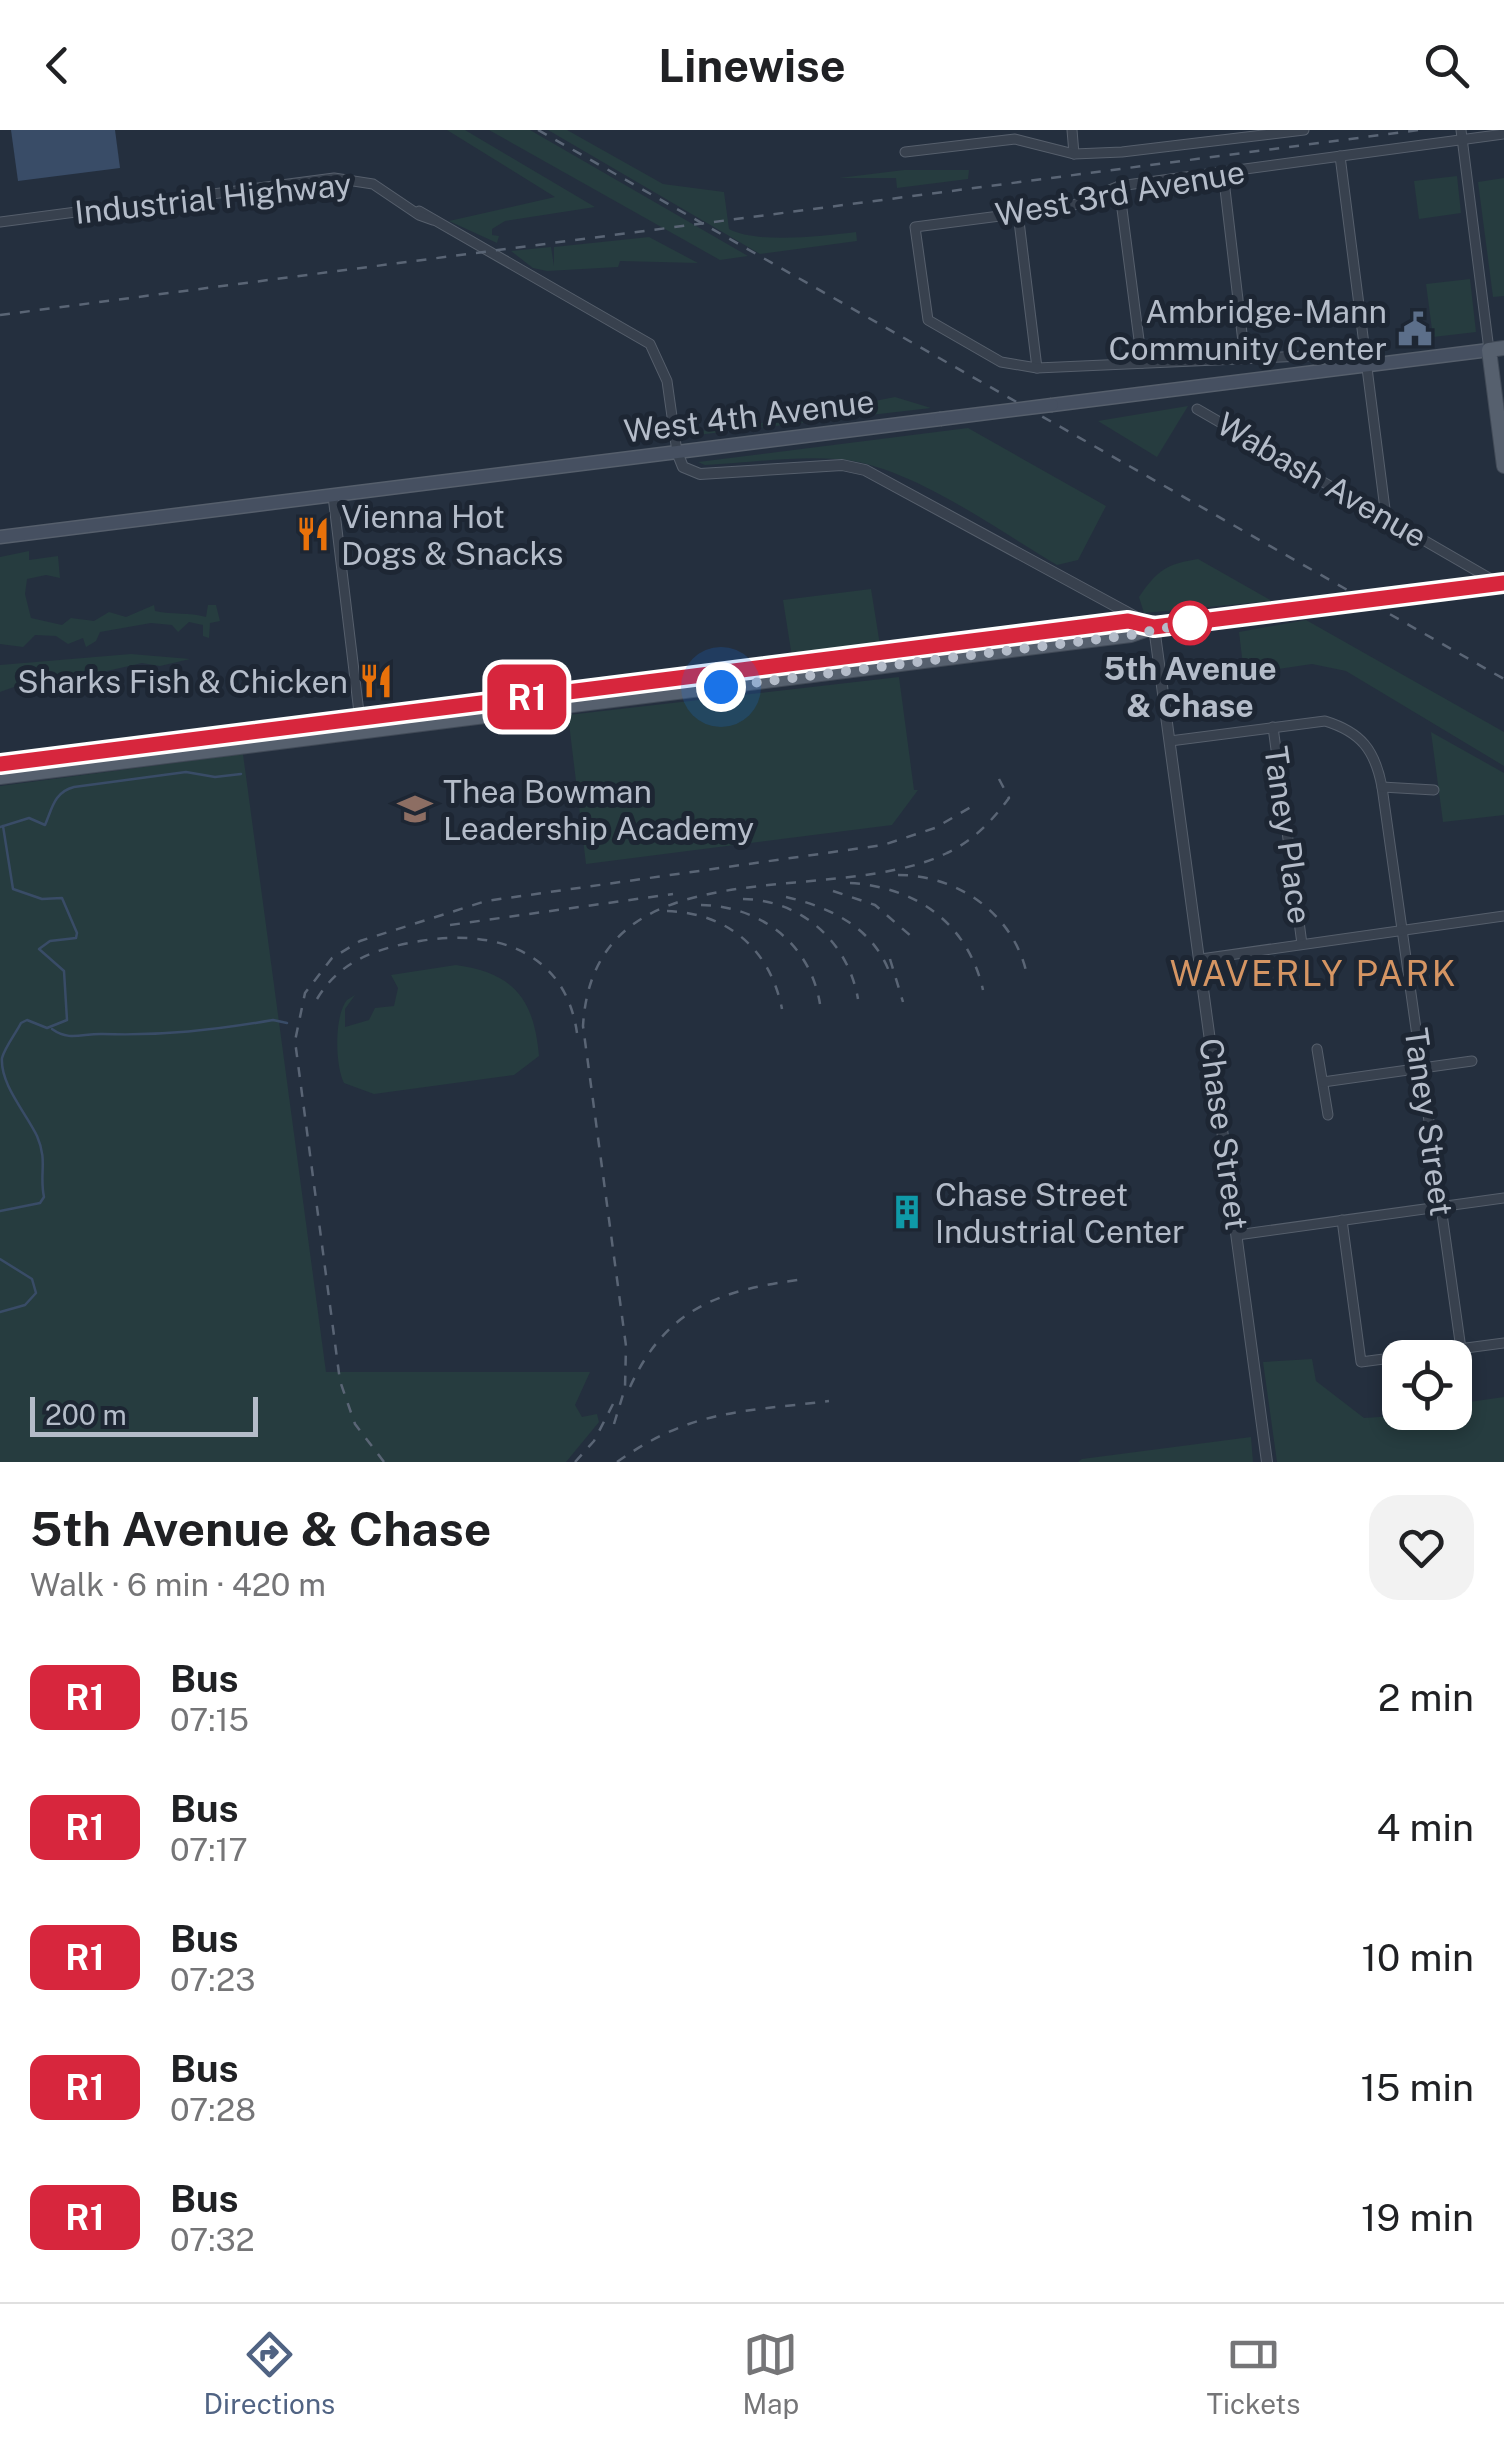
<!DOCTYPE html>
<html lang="en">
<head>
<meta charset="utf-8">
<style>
  :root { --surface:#fff; --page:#f2f2f2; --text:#202124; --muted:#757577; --line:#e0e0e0; --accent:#506383 }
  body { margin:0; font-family:"Public Sans",sans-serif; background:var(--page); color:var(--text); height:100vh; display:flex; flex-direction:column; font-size:38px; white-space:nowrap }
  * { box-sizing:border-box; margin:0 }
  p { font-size:32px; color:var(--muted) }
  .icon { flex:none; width:55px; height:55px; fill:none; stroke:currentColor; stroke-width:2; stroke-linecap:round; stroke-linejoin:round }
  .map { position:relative; height:1332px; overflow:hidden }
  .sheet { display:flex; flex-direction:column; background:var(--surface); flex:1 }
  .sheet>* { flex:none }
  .badge { padding:0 20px; border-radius:15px; font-size:35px; line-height:65px }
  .tools { position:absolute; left:1382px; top:1210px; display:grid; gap:20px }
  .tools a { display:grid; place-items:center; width:90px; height:90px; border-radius:20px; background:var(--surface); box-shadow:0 5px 15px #0003; font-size:50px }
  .scale { position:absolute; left:30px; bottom:25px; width:228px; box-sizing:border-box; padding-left:10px; border:5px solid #b4bcc9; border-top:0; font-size:28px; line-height:35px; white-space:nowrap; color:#b4bcc9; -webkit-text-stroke:8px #1d2633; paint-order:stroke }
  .you { position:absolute; width:50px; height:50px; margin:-25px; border:8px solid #fff; border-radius:50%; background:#1a73e8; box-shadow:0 0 0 15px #1a73e833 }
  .map>.badge { position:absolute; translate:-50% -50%; box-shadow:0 0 0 5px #fff }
  .round { display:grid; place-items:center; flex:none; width:105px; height:105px; border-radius:30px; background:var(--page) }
  .headline { display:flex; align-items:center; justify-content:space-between; height:170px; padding:0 30px }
  h1 { font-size:48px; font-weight:700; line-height:75px }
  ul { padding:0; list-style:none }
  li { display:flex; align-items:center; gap:30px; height:130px; padding:0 30px }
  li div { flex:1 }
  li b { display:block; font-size:38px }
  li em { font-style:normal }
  li .badge { min-width:110px; font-weight:700; text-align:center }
  header { display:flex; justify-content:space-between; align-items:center; height:130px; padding:0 30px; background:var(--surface); font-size:45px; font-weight:700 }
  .tabs { display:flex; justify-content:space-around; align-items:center; height:140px; border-top:2px solid var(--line); background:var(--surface); font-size:28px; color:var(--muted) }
  .tabs a { display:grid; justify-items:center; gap:5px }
  .tabs .on { color:var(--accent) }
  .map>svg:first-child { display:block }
</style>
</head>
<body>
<header><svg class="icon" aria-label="back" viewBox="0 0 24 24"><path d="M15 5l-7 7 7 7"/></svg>Linewise<svg class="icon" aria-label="search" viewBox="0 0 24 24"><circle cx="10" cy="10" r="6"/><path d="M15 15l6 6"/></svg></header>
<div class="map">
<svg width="1504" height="1332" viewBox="0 0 1504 1332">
  <rect width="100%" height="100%" fill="#242f3e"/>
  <g fill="#263c3f">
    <path d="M447 0H465L595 77 505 91 492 99V105L499 106 497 113 449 91 555 67Z"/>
    <path d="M489 0H530L748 126 720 130Z"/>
    <path d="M548 0H567L663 54 724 62 729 99C756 114 824 106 856 102L857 111 760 124Z"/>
    <path d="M904 40H969L968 49 897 58 896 48H839Z"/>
    <path d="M1457 46 1461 83 1419 89 1414 51Z"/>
    <path d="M1504 48V166L1493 167 1478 52Z"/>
    <path d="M649 107 698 133 620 131 618 137 547 141 533 138 511 121 551 117 554 136V117Z"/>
    <path d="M1470 149 1476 202 1433 207 1426 154Z"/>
    <path d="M895 267 931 278 688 306 684 303 763 293Z"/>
    <path d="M1188 276 1157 327 1098 291Z"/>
    <path d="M968 298 1106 376 1078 430 1057 435C996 399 907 333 836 329 793 326 748 333 705 335L698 332Z"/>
    <path d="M29 421V430L58 426 60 448 46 445 27 449 25 464 31 488 62 495 71 488 94 491 109 482 126 487 154 475 155 481C173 485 189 482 206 487L208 475H216L220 491 210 493 209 508 203 506V495L189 492 178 502 172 495 151 493 100 502 96 511 86 517 83 508 68 514 56 506 35 505 23 517 0 514V427Z"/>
    <path d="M1198 429 1272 471 1144 483 1139 467C1157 440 1167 434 1198 429Z"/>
    <path d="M871 459 880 515 792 527 783 470Z"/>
    <path d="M1306 490 1504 602V636L1346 541 1312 534 1244 544 1239 502Z"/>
    <path d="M131 524 190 529 160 536 142 533 59 552 25 553 0 562V535Z"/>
    <path d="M899 547 914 660H918L892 695 586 734 568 585Z"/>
    <path d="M1431 602 1504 643V685L1443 692Z"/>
    <path d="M243 624 326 1242H590L575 1275 582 1287 597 1284 599 1292 566 1332H0V656Z"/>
    <path d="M456 835C513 843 534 868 539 926L514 945 374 964 344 953C335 935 334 886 347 870L355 865 345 879V897L369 890 375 878 394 876 398 858 391 845Z"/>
    <path d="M1312 1229 1316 1251 1364 1288 1455 1282V1274L1504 1267V1332H1277L1263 1232Z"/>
    <path d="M1251 1307 1253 1332H1078L1082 1329Z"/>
  </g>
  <path fill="#394c67" d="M11 0H115L120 38 18 51Z"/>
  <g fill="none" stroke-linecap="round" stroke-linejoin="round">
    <g stroke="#394c67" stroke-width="2.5">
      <path d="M0 697 29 688 45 695C52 679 54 662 74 657L186 642 215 647 241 644"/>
      <path d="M52 899C70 912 83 903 103 904 162 906 215 900 273 890L287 893"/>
      <path d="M0 1081 40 1073 44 1067C39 1044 48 1031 37 1006 26 983 0 954 2 928 5 917 16 903 21 893L27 890 47 898 67 890 64 841 39 819 50 811 76 808 77 803 62 768 42 769 13 759 3 696"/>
      <path d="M0 1129 32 1149 36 1163 25 1175 0 1182"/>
    </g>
    <g stroke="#565f6c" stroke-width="11">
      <g id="minor">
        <path d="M1072 0 1074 24"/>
        <path d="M1461 0 1489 220"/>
        <path d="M905 22 1015 9 1074 24 1122 22 1304 0"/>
        <path d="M1340 26 1386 387"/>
        <path d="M1223 42 1245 229"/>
        <path d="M1119 56 1142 233"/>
        <path d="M419 81 650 214 667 251 677 322"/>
        <path d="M1018 83 1037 238"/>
        <path d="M0 92 334 48 373 54 419 85 433 90"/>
        <path d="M1365 234 1348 224 1037 238 1001 232 928 190 915 97 1069 77 1119 56 1504 4"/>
        <path d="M1197 279 1496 452"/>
        <path d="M333 366 360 591"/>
        <path d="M1273 597 1302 814"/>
        <path d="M1170 611 1325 591C1361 602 1375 620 1382 657L1461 1219"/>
        <path d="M1382 657 1434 660"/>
        <path d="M1201 829 1504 786"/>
        <path d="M1317 919 1328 985"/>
        <path d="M1323 952 1472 931"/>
        <path d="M1342 1090 1361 1232 1504 1213"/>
        <path d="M1237 1105 1504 1068"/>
      </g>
    </g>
    <g stroke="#565f6c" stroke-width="12">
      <path id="tertiary" d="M677 322 683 337 700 344 842 335 865 340 1154 497 1267 1332"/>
    </g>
    <g stroke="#565f6c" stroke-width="15">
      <g id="secondary">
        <path d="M1052 275 1489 220"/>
        <path d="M0 407 940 289"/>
      </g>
    </g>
    <g stroke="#414a57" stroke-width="16">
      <g id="primary">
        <path d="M1504 218 1489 220 1504 336"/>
        <path d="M0 634 1128 491 1154 497"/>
        <path d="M0 647 1131 505 1154 497 1504 453"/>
      </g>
    </g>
    <use href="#minor" stroke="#38414e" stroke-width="9"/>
    <use href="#tertiary" stroke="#38414e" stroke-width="10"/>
    <use href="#secondary" stroke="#465061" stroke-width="12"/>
    <use href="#primary" stroke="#56606e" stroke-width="14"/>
    <g stroke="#5a6575" stroke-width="2.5" stroke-dasharray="10 10" stroke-linecap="butt">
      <path d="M538 0 1504 549"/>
      <path d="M0 185 1419 0"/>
      <path d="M898 745C958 745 1014 784 1027 845"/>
      <path d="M850 753C917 757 968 794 983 860"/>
      <path d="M833 761 875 775 912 807"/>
      <path d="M786 767C830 777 874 798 890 844"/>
      <path d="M743 769C802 770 848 812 858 869"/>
      <path d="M701 775C760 776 810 813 820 874"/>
      <path d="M667 781C728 783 770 819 782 879"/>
      <path d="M450 795 673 764"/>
      <path d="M890 829 903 872"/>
      <path d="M317 869C340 830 378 818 420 811 492 799 565 819 577 903"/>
      <path d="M630 1257C667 1176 722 1160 804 1149"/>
      <path d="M614 1294 625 1258 626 1216 583 896C594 709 831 780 947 723 973 711 992 691 1009 668L999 649"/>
      <path d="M384 1332 355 1294 340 1251 295 911 305 863 332 828 360 811 486 771 883 715 935 698 971 677"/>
      <path d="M575 1332 594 1311 613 1274"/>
      <path d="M617 1332C692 1279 742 1282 829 1271"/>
    </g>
    <g stroke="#565f6c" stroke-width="15" stroke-linecap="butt">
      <path id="secondary-bridge" d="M940 289 1052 275"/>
    </g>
    <use href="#secondary-bridge" stroke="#465061" stroke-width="12"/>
  </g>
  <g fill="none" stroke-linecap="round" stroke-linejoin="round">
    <g stroke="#fff" stroke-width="22">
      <path id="line" d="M0 634 1128 491 1154 497 1504 453"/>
    </g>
    <use href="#line" stroke="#d7263d" stroke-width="15"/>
    <path stroke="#b4bcc9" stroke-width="10" stroke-dasharray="0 18" d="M721 557 1131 505 1190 493"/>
  </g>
  <defs>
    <g id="civic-bare" transform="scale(2.7)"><path d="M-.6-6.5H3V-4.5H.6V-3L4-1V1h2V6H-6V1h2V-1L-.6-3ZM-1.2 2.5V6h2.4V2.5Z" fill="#5c6f8a" stroke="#1d2633" stroke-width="2.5" paint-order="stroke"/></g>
    <g id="restaurant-bare" transform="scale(2.7)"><path d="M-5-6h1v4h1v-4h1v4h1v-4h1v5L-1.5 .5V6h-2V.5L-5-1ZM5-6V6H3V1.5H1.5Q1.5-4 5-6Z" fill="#e8710a" stroke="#1d2633" stroke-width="2.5" paint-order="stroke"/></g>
    <g id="school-bare" transform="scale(2.7)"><path d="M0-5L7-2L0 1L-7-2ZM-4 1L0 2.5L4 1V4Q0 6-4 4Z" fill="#8d6e63" stroke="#1d2633" stroke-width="2.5" paint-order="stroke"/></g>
    <g id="building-bare" transform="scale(2.7)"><path d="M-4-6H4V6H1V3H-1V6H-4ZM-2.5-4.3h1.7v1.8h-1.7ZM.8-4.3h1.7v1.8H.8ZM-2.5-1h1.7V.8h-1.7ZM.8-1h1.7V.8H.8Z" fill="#0f9aa8" stroke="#1d2633" stroke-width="2.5" paint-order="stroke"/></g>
  </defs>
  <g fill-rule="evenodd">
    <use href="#civic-bare" x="1415" y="199"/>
    <use href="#restaurant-bare" x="313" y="404"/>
    <use href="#restaurant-bare" x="376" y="551"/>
    <use href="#school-bare" x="415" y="679"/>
    <use href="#building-bare" x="907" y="1082"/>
  </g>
  <circle fill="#fff" stroke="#d7263d" stroke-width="5" cx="1190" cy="493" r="20"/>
  <g text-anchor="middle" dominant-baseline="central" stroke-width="10" stroke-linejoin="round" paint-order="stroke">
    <g font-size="32" fill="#b4bcc9" stroke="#1d2633">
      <text transform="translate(1120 63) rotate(-10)">West 3rd Avenue</text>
      <text transform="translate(213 68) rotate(-6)">Industrial Highway</text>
      <text transform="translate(749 286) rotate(-7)">West 4th Avenue</text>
      <text transform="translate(1322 350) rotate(30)">Wabash Avenue</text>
      <text transform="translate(1288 705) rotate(82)">Taney Place</text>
      <text transform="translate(1429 992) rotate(82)">Taney Street</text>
      <text transform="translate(1224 1004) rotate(82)">Chase Street</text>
    </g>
    <g font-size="32" fill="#b4bcc9" stroke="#1d2633" text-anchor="start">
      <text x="1387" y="181" text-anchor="end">Ambridge-Mann<tspan x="1387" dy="37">Community Center</tspan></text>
      <text x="341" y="386">Vienna Hot<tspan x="341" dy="37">Dogs &amp; Snacks</tspan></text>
      <text x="348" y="551" text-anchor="end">Sharks Fish &amp; Chicken</text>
      <text x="443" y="661">Thea Bowman<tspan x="443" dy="37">Leadership Academy</tspan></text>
      <text x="935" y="1064">Chase Street<tspan x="935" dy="37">Industrial Center</tspan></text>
    </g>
    <g font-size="32" font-weight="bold" fill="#b4bcc9" stroke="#1d2633">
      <text x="1190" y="538">5th Avenue<tspan x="1190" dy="37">&amp; Chase</tspan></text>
    </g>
    <g font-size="35" letter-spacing="2.5" fill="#d59563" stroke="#1d2633">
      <text x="1314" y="843">WAVERLY PARK</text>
    </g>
  </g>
</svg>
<div class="tools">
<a><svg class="icon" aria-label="locate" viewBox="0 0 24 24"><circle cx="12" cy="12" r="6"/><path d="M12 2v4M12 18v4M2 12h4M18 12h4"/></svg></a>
</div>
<div class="scale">200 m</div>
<div class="you" style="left:721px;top:557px"></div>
<b class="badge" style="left:527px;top:567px;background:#d7263d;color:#fff">R1</b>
</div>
<section class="sheet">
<div class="headline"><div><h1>5th Avenue &amp; Chase</h1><p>Walk · 6 min · 420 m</p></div><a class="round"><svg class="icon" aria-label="heart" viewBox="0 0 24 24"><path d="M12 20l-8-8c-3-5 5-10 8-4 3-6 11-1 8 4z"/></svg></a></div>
<ul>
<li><span class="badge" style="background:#d7263d;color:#fff">R1</span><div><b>Bus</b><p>07:15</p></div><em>2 min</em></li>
<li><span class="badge" style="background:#d7263d;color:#fff">R1</span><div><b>Bus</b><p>07:17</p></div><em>4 min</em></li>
<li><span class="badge" style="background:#d7263d;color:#fff">R1</span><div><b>Bus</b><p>07:23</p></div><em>10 min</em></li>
<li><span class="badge" style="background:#d7263d;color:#fff">R1</span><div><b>Bus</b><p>07:28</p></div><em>15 min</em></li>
<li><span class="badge" style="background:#d7263d;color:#fff">R1</span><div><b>Bus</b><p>07:32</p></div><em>19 min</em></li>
</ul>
</section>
<nav class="tabs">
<a class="on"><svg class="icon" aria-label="directions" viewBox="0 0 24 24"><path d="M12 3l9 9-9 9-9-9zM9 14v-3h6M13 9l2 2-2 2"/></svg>Directions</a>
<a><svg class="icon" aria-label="map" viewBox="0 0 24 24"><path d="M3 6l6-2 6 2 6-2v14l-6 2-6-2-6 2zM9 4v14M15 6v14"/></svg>Map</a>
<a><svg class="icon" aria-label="tickets" viewBox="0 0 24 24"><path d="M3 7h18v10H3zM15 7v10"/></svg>Tickets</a>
</nav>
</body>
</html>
